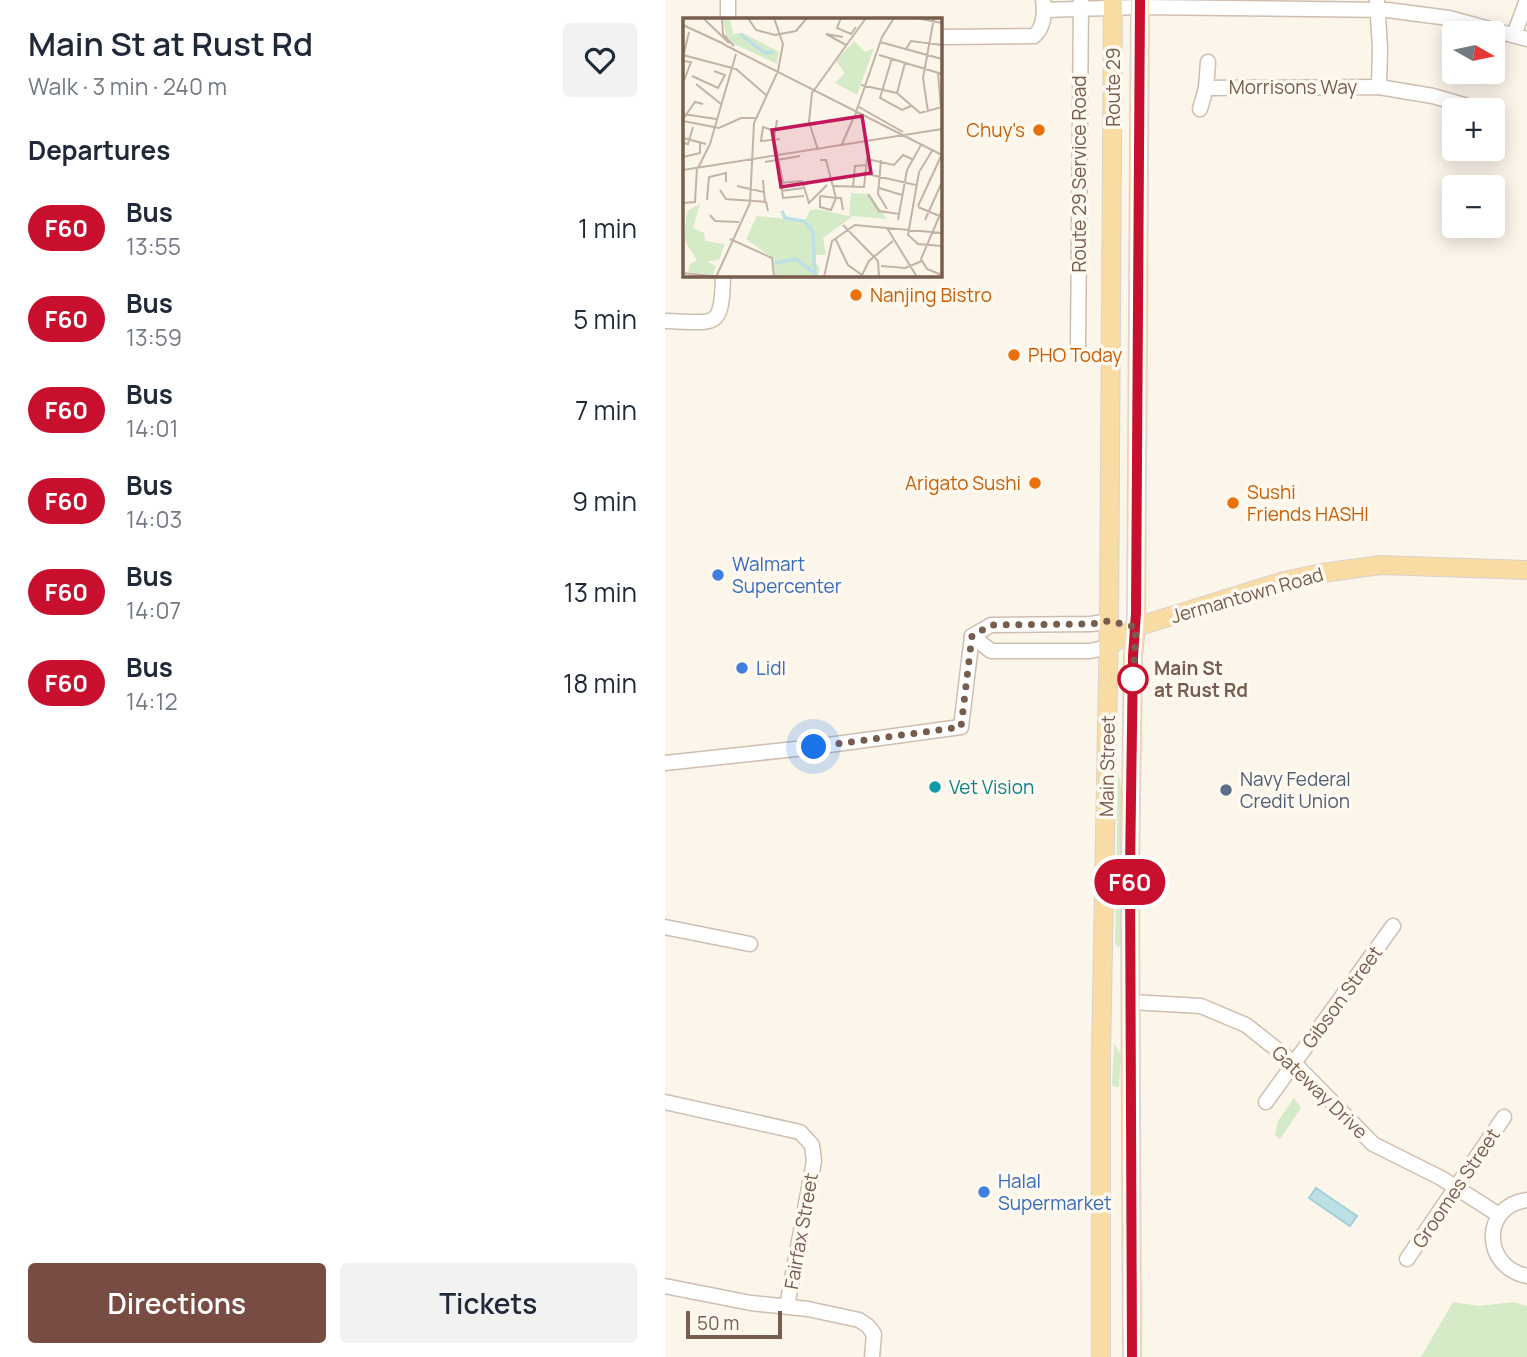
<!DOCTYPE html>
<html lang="en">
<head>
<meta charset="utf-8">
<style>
  :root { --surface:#fff; --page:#f2f2f3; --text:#1f2937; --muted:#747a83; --accent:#784c43 }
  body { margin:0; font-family:Manrope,sans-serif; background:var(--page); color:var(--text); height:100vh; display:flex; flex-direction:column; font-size:26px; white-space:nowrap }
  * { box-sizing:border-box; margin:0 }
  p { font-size:23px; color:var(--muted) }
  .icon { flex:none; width:38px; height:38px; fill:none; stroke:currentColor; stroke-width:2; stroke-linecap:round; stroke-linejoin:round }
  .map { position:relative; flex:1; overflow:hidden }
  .panel { display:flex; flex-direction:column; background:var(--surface); width:665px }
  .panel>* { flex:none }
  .badge { padding:0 14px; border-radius:23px; font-size:24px; line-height:46px }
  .needle { width:46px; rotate:99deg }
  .fabs { position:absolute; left:777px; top:21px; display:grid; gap:14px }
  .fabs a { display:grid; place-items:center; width:63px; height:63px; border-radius:7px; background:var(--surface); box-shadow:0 4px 18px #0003; font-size:35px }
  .scale { position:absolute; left:21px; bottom:18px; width:96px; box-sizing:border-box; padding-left:7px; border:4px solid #775d4d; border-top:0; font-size:19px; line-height:24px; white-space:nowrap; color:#775d4d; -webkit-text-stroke:5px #fff9f0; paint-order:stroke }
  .you { position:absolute; width:35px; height:35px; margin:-18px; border:5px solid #fff; border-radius:50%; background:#1a73e8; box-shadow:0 0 0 10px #1a73e833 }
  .map>.badge { position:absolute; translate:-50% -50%; box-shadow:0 0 0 4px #fff }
  h2 { padding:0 28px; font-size:26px; line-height:63px }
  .round { display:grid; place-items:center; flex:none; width:74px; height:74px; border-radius:7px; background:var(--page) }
  .headline { display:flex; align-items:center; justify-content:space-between; height:119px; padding:0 28px }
  h1 { font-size:33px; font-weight:600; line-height:52px }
  .cta { display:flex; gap:14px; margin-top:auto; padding:14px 28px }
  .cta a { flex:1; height:80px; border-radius:7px; background:var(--accent); color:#fff; font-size:28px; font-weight:600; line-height:80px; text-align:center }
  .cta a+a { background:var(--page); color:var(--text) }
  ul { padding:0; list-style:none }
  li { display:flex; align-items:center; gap:21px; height:91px; padding:0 28px }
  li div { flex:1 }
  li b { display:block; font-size:26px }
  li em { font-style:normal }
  li .badge { min-width:77px; font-weight:700; text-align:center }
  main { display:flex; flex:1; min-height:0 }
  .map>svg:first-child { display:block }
</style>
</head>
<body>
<main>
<section class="panel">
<div class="headline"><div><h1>Main St at Rust Rd</h1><p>Walk · 3 min · 240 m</p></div><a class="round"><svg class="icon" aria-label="heart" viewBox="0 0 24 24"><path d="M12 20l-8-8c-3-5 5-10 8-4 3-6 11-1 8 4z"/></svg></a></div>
<h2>Departures</h2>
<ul>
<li><span class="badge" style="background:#c8102e;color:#fff">F60</span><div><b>Bus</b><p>13:55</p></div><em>1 min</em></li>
<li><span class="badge" style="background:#c8102e;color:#fff">F60</span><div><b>Bus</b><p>13:59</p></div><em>5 min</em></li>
<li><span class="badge" style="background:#c8102e;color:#fff">F60</span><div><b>Bus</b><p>14:01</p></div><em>7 min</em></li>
<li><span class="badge" style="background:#c8102e;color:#fff">F60</span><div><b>Bus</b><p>14:03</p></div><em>9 min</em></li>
<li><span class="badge" style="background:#c8102e;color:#fff">F60</span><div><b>Bus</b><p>14:07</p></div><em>13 min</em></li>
<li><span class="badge" style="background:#c8102e;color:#fff">F60</span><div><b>Bus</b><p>14:12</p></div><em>18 min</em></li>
</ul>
<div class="cta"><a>Directions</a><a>Tickets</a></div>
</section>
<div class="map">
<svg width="862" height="1357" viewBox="0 0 862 1357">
  <rect width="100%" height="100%" fill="#fcf5ea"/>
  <g fill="#d5eac7">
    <path d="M453 771 459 800 457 942 455 947 451 946 450 941Z"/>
    <path d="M449 1043 456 1055 454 1087H449L447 1084Z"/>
    <path d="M629 1098 636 1108 615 1139 610 1135 613 1121Z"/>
    <path d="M788 1302 814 1306 849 1302 862 1306V1357H756Z"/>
  </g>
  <path fill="#bddfe6" stroke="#a4cfd8" stroke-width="2" d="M651 1188 692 1216 685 1226 644 1198Z"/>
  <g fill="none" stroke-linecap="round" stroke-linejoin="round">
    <g stroke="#cfbeaf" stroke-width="17">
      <g id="minor">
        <path d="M712 0 715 48 714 87"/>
        <path d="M379 10 475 7 722 10 784 18 862 39"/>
        <path d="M63 19V0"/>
        <path d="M849 35 862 0"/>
        <path d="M275 37 369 36C379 28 380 12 378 0"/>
        <path d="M541 88 714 87 768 96 809 108"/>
        <path d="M535 109 541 88 543 62"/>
        <path d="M0 321C51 322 57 331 58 275"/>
        <path d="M413 349 416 0"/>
        <path d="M443 647 425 651H326L307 636 326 625 426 624 444 621"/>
        <path d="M0 763 149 747 296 727 307 636"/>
        <path d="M0 927 85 944"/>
        <path d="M466 1002 536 1006 581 1025 629 1063 708 1144 776 1178 834 1215"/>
        <path d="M0 1102 135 1132 147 1145 149 1161 122 1306"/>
        <path d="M601 1102 728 926"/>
        <path d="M862 1200C816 1206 817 1267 862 1276"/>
        <path d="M742 1259 839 1117"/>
        <path d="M0 1286 86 1303 143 1309 194 1320 203 1326 209 1334 207 1357"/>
      </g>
    </g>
    <g stroke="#d9d2cd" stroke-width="20">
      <g id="major">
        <path d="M443 647 471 627 619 581 657 573 716 565 862 570"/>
        <path d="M436 1357V1055L444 621 448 0"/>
        <path d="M467 1357 465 870 468 656 471 627 475 0"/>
      </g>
    </g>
    <use href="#minor" stroke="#fff" stroke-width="14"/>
    <use href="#major" stroke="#f9dba4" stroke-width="18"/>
  </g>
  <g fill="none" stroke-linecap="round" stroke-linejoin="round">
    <g stroke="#fff" stroke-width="16">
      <path id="line" d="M467 1357 465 870 468 656 471 613 475 0"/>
    </g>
    <use href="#line" stroke="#c8102e" stroke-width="10"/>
    <path stroke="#775d4d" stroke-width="7" stroke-dasharray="0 12.6" d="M149 747 296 727 307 636 326 625 426 624 444 621 471 627 468 679"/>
  </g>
  <g fill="#e8710a" stroke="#fff9f0" stroke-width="2.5">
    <circle cx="374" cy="130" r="7"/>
    <circle cx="191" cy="295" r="7"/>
    <circle cx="349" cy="355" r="7"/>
    <circle cx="370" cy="483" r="7"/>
    <circle cx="568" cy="503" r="7"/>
  </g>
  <g fill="#3f7fe0" stroke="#fff9f0" stroke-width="2.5">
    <circle cx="53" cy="575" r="7"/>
    <circle cx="77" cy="668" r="7"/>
    <circle cx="319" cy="1192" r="7"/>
  </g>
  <circle fill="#fff" stroke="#c8102e" stroke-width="3.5" cx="468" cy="679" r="14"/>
  <circle fill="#0f9aa8" stroke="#fff9f0" stroke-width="2.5" cx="270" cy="787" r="7"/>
  <circle fill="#5c6f8a" stroke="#fff9f0" stroke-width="2.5" cx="561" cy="790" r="7"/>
  <g text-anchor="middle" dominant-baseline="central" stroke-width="7" stroke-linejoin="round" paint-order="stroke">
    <g font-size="19" fill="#775d4d" stroke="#fff9f0">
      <text transform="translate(448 87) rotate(-90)">Route 29</text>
      <text x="628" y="87">Morrisons Way</text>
      <text transform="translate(414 174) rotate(-90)">Route 29 Service Road</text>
      <text transform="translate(582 595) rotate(-16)">Jermantown Road</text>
      <text transform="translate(442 766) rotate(-89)">Main Street</text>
      <text transform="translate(677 997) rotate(-54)">Gibson Street</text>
      <text transform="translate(655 1092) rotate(44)">Gateway Drive</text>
      <text transform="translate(791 1188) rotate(-56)">Groomes Street</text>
      <text transform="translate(136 1231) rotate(-80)">Fairfax Street</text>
    </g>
    <g font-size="19" fill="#c56008" stroke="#fff9f0" text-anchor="start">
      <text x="360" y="130" text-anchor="end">Chuy's</text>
      <text x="205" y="295">Nanjing Bistro</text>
      <text x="363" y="355">PHO Today</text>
      <text x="356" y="483" text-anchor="end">Arigato Sushi</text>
      <text x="582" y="492">Sushi<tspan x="582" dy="22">Friends HASHI</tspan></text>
    </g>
    <g font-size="19" fill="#366cbe" stroke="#fff9f0" text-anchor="start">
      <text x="67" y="564">Walmart<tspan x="67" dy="22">Supercenter</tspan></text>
      <text x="91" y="668">Lidl</text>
      <text x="333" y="1181">Halal<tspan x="333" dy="22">Supermarket</tspan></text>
    </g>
    <g font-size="19" font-weight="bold" fill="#775d4d" stroke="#fff9f0" text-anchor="start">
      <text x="489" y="668">Main St<tspan x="489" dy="22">at Rust Rd</tspan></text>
    </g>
    <g font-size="19" fill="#4e5e75" stroke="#fff9f0" text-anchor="start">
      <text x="575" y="779">Navy Federal<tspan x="575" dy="22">Credit Union</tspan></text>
    </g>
    <g font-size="19" fill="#0d838f" stroke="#fff9f0" text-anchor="start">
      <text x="284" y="787">Vet Vision</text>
    </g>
  </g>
  <g transform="translate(18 18)">
    <rect width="259" height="259" fill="#fcf5ea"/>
    <path d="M40 0H47L50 16 60 15 96 34 94 46 51 26 43 17ZM171 23 182 34 191 30 174 77 152 65 162 55 153 43ZM168 175 187 176 204 201 170 198 140 220 143 237H132L130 243 137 250 134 259H92L90 240 63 221 74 198 122 203 127 192 133 191 166 198ZM17 186 10 210 21 215 22 223 42 226 36 242 24 243 33 248 30 257 5 254 7 246 14 242 1 222 4 193Z" fill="#d5eac7"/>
    <path fill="none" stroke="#bddfe6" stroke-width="3.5" d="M57 16 82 35 91 34M99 193 102 200 121 203 130 214 132 259M92 245 113 241 130 254"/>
    <path fill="none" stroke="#c3b3a6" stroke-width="2" d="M20 0 46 25M39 0 40 16 51 28M65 0 73 12 92 17 113 13 124 0M158 0 154 10 168 16 173 9M233 0 259 5M0 7 41 26M160 19 143 16 163 27M197 24 259 41M40 26 259 137M223 31 228 23 259 27M1 35 6 14M0 37 53 51 83 77M196 37 259 56M209 40 197 80 219 92 228 88M0 43 8 44 0 65M255 55 258 90M9 58 35 70 42 57 31 53M13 66 38 86M178 67 214 75 237 95 259 89M214 75 222 45M176 89 220 114M245 94 240 60 251 0M0 96 33 101M172 97 199 19 211 0M0 101 12 84 20 86M94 102 91 121 100 164M0 103 36 110 58 100H73M92 113 80 109 78 123 97 121M0 120 23 126M0 125 5 126 10 109M159 126 170 101M135 132 126 104 129 75 183 0M249 133 236 154 225 217 235 226 259 228M0 139 17 135V124M137 142H143L153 180 148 192 137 189V179L138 178 153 180H158L160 192M198 142 195 176 204 191M82 144 117 138M95 144 100 180 121 178M15 150 27 126 53 36M0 152 259 111M184 156 233 167M80 162 82 184M97 165 119 163 126 185 144 167M54 168 81 174M151 168 181 169 184 141 211 147 220 137 229 141M170 169 172 148 183 147M196 170 219 177M37 172 43 181 83 184 85 193M98 173 120 170M185 176 196 193 216 196M24 182 26 159 43 155V164M0 185 12 184 14 149M235 188 259 136M235 189 259 199M259 192 238 241 244 251 259 257M27 197 32 203 56 204M215 202 224 152 238 127M242 202 259 164M160 207 195 243 196 259M204 210 234 259M152 220 165 247 179 257M47 221 89 240 91 259M198 248 222 250 239 243M0 255 38 259M33 259 67 185 71 105 95 53 100 26 91 0M141 259 149 223 172 207 259 215M178 259 186 243 210 223"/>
    <path fill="#c2185b" fill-opacity="0.15" stroke="#c2185b" stroke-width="3.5" d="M179 98 188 155 98 169 89 112Z"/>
    <rect width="259" height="259" fill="none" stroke="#775d4d" stroke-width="3.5"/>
  </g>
</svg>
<div class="fabs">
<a><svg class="needle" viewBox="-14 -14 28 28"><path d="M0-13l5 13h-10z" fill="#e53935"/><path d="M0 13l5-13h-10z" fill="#747a83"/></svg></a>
<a>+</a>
<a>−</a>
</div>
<div class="scale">50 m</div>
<div class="you" style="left:149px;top:747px"></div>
<b class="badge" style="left:465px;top:882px;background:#c8102e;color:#fff">F60</b>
</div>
</main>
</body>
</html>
